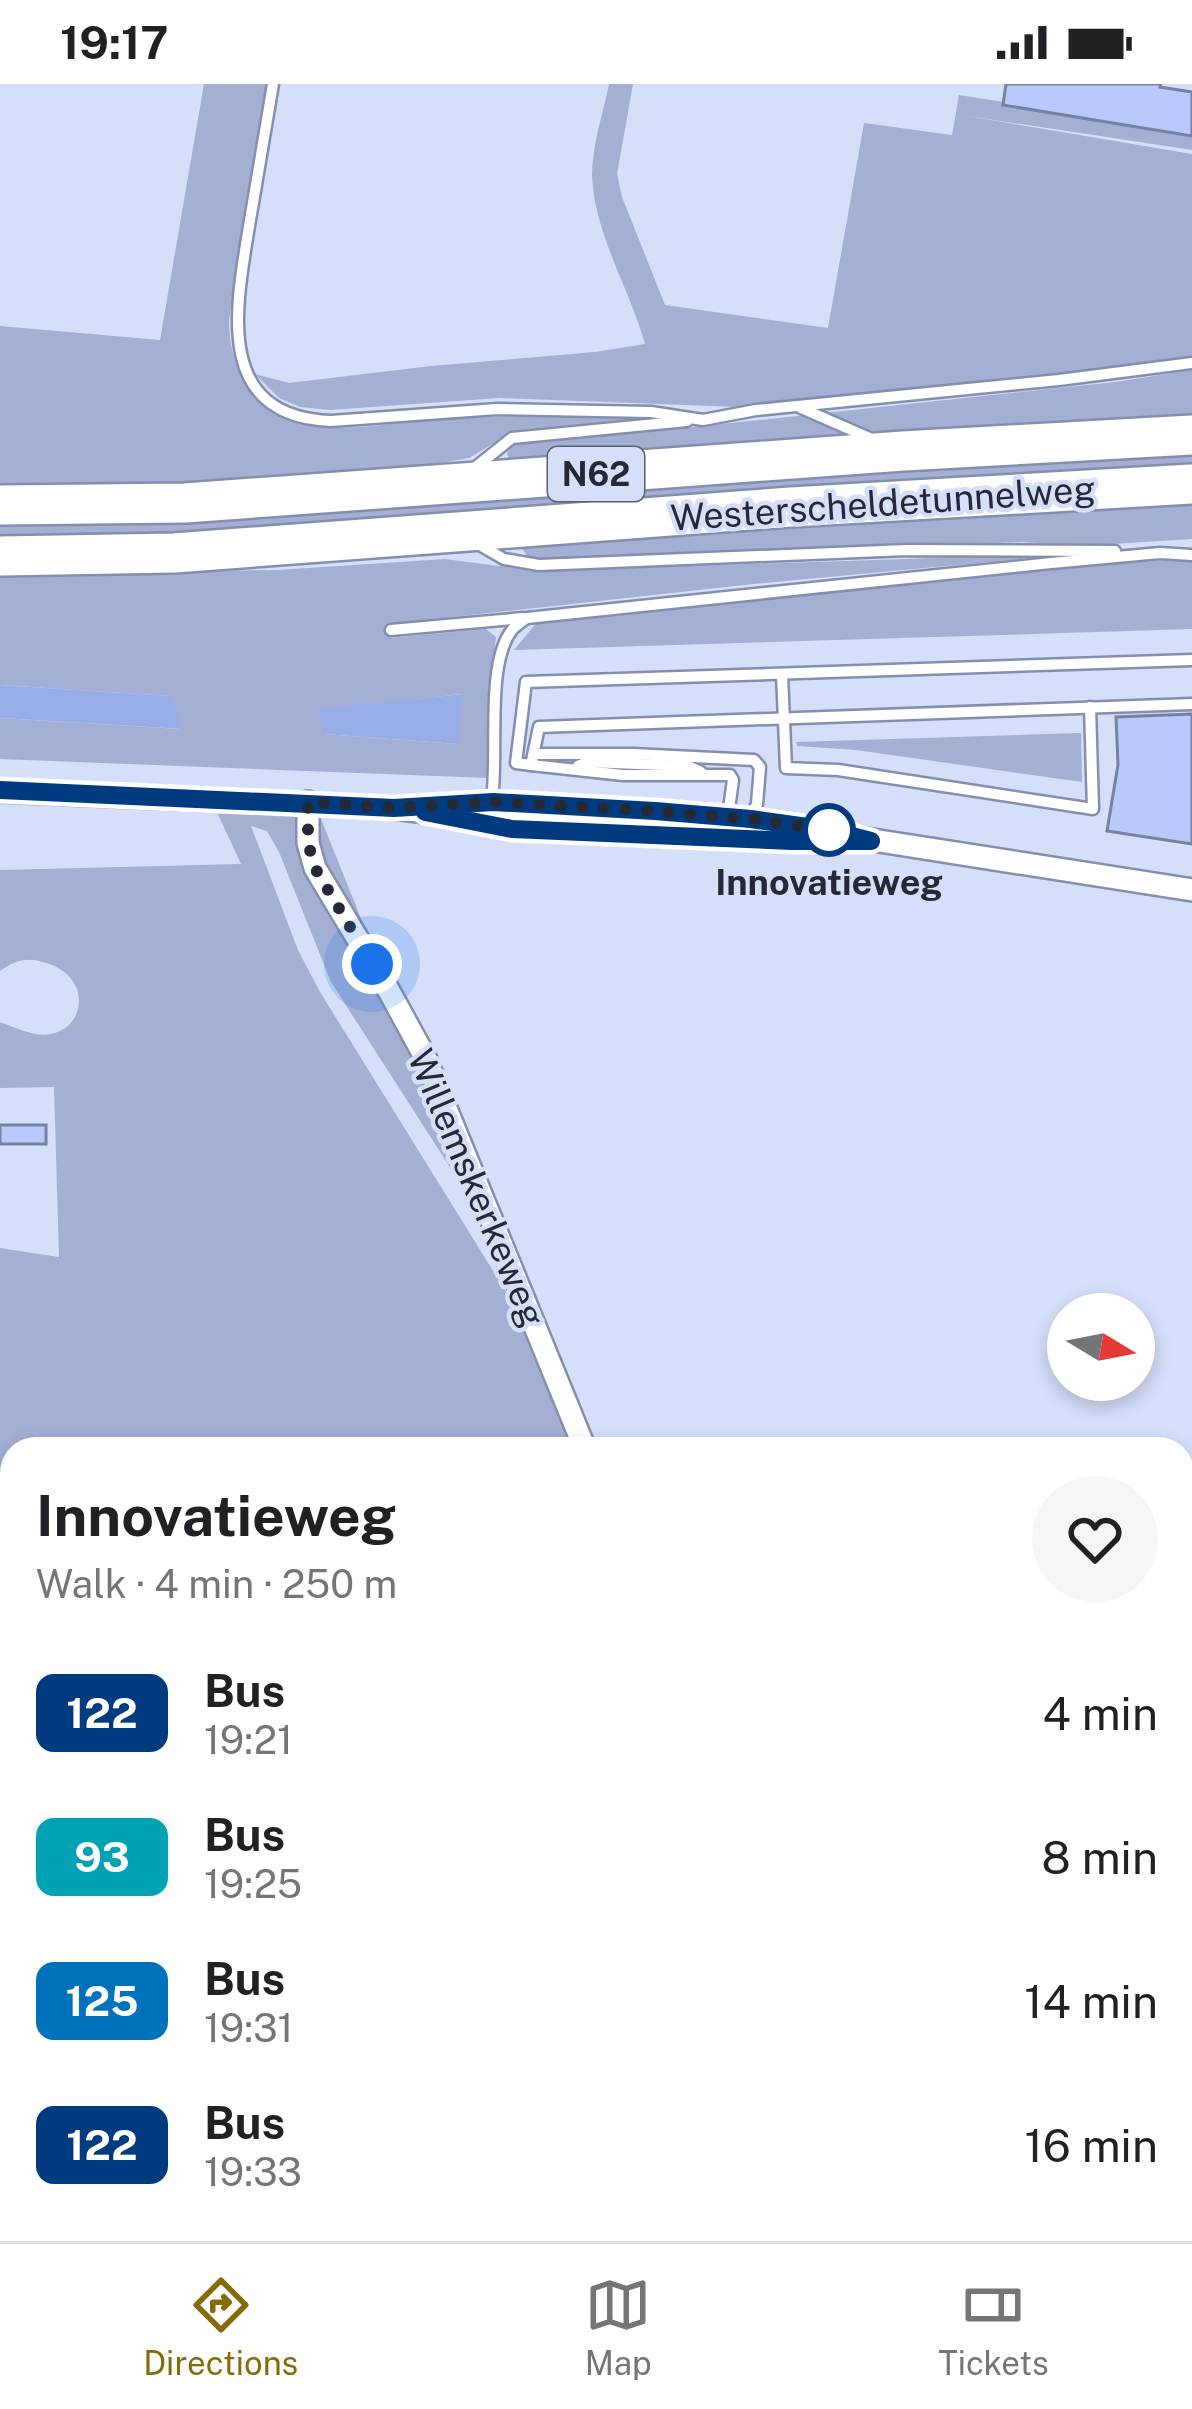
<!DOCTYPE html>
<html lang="en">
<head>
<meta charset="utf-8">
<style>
  :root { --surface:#fff; --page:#f6f6f6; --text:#202124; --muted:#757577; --line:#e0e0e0; --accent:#876b08 }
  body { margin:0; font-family:"Public Sans",sans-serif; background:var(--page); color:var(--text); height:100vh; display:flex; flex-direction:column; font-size:45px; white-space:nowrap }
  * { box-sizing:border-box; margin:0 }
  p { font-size:39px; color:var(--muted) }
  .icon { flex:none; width:66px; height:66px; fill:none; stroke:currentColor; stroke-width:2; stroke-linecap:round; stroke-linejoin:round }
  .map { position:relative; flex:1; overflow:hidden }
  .sheet { position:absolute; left:0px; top:1353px; width:1194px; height:804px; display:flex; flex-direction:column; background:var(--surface); border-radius:36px 36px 0 0; box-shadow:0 6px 18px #0003 }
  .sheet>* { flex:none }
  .badge { padding:0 24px; border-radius:18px; font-size:42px; line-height:78px }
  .needle { width:78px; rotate:100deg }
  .tools { position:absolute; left:1047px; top:1209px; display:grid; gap:24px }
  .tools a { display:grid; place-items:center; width:108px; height:108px; border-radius:50%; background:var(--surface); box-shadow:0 6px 18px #0003; font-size:60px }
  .you { position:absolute; width:60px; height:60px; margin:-30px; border:9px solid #fff; border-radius:50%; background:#1a73e8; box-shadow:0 0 0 18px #1a73e833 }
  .map>.badge { position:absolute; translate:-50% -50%; box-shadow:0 0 0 6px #fff }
  .round { display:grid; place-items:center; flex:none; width:126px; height:126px; border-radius:63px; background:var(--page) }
  .headline { display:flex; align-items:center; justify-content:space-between; height:204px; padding:0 36px }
  h1 { font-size:57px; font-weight:700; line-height:90px }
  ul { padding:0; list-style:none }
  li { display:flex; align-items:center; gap:36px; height:144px; padding:0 36px }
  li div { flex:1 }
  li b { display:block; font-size:45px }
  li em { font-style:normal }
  li .badge { min-width:132px; font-weight:700; text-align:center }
  .status { display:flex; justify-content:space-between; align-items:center; height:84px; padding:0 60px; background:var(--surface); direction:ltr }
  .status svg { height:33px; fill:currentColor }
  .tabs { display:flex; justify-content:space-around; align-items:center; height:168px; border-top:3px solid var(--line); background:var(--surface); font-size:33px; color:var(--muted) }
  .tabs a { display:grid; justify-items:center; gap:6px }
  .tabs .active { color:var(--accent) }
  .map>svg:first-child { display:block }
</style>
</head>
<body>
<div class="status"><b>19:17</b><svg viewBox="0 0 49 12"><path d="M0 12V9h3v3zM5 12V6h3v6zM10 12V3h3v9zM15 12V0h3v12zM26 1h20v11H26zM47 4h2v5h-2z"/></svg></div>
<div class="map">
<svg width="1192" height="2157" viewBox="0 0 1192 2157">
  <rect width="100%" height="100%" fill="#d5dffa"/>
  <g fill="#a3b0d4" fill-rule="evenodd">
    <path d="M204 0H267L229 236C229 281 249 320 293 337 330 351 391 339 430 336 482 332 534 332 586 333 607 333 631 332 650 334L516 346 469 374 428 381 207 397 116 408 0 409V242L160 256Z"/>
    <path d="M609 0H633L617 90 622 113 665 221 828 244 864 39 952 51 959 11 1192 48V66L961 31 1192 70V273L1114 285 736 323 499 314 330 326 300 323 279 314 255 290 289 299 431 282 595 268 645 260C630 205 594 150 592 91 592 62 603 29 609 0Z"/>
    <path d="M1192 286V338L658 372 509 375 507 369 513 360 531 357 646 348 1115 298Z"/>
    <path d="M1192 362V386L413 441 0 457V431Z"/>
    <path d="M1192 408V455L1081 462 1022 458 537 475 528 473 522 465 523 461Z"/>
    <path d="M1026 471 1022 475 754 500 388 540 390 554 486 545 496 553 491 601 488 694 0 675V634L180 645 170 612 0 601V490L278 486 445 475 537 487ZM462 610 457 660 324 650 319 626Z"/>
    <path d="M1192 474V545L514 566 539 536 1039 486Z"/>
    <path d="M1081 649 1082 698 856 666 797 662 796 658Z"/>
    <path d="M216 726 319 730 480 1130 331 898 279 768 267 747 251 742 298 866 320 908 523 1235 575 1365H12V1417L0 1414V1164L59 1173 54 1003 0 1004V938C11 942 24 948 36 950 83 958 100 893 43 878 26 873 14 877 0 887V786L241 780Z"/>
    <path d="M290 2145H551L544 2157H251Z"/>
    <path d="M564 2145H817L804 2148 803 2155 795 2157H557Z"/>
  </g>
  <g fill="#99ade9">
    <path d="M0 601 171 612 182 645 0 634Z"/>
    <path d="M463 610 458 660 323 650 318 625Z"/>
  </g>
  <g fill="#b8c9fb" stroke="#7781a0" stroke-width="3">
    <path d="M1006 0H1161L1160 3 1192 8V52L1003 21Z"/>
    <path d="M1192 630V760L1107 747 1118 681 1116 633Z"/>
    <rect x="0" y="1041" width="46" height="19"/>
  </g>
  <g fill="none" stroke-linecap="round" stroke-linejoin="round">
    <g stroke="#848faf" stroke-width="15">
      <g id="lane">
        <path d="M273 0C265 46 258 91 250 136 237 218 210 332 331 337L497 325 651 328 703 336 756 326 1059 296 1192 279"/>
        <path d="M801 324 872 355"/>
        <path d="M472 386 512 354 687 337"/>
        <path d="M478 460 504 475 539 481 907 466 1115 467"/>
        <path d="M391 546 523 534"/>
        <path d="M1192 576 526 598 516 679 531 681 539 643 1192 620"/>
        <path d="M782 590 786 684 838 686 1093 725 1090 623"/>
        <path d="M534 670H633L754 676 760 683 757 720 750 735"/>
        <path d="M531 681 623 691H730L733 696 728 732"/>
        <path d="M578 682 588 678 688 682 701 688"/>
        <path d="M491 722C500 677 484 581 512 546 513 544 525 535 527 534L1051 479 1160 469 1192 471"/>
      </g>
    </g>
    <g stroke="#848faf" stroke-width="26">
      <g id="street">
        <path d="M0 707 394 724 457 732 512 745 792 757H871"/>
        <path d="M308 718V759L315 784 389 907 425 973 585 1365"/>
        <path d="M442 721C492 718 541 721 590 724 671 727 750 733 830 746"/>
        <path d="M860 754 1192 806"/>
        <path d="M1182 1873 1192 1870"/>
        <path d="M221 2157 262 2145"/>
      </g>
    </g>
    <g stroke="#848faf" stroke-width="44">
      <g id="highway">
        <path d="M0 421 185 419 903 367 1192 351"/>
        <path d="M0 472 174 469 791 423 1192 400"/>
      </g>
    </g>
    <use href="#lane" stroke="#fff" stroke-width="10"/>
    <use href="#street" stroke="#fff" stroke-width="21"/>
    <use href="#highway" stroke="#fff" stroke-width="39"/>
  </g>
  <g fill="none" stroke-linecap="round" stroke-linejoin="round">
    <g stroke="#fff" stroke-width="27">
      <path id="line" d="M0 706 394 724 493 718 655 727 751 735 829 746 871 757H792L512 745 425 728"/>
    </g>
    <use href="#line" stroke="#003b80" stroke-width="18"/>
    <path stroke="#252936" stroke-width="12" stroke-dasharray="0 21.6" d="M372 880 315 784 308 759V718L394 724 493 718 655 727 751 735 829 746"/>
  </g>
  <circle fill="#fff" stroke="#003b80" stroke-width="6" cx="829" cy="746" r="24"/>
  <g text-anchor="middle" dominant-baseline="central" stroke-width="9" stroke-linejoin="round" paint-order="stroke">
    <rect fill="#d5dffa" stroke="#5a6071" stroke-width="3" x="548" y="363" width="96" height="54" rx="9"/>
    <g font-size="33" font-weight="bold" fill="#252936">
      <text x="596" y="390">N62</text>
    </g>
    <g font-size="36" fill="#252936" stroke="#d5dffa">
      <text transform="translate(883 419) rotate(-4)">Westerscheldetunnelweg</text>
      <text transform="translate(477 1104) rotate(67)">Willemskerkeweg</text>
    </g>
    <g font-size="36" font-weight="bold" fill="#252936" stroke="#d5dffa">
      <text x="829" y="798">Innovatieweg</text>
    </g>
  </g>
</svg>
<div class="tools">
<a><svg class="needle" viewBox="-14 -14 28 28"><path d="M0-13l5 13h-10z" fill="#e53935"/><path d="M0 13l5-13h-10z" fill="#757577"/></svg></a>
</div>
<div class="you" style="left:372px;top:880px"></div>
<section class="sheet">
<div class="headline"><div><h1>Innovatieweg</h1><p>Walk · 4 min · 250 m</p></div><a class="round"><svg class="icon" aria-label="heart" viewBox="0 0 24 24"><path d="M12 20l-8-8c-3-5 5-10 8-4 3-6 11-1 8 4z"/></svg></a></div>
<ul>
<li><span class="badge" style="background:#003b80;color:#fff">122</span><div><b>Bus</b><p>19:21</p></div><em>4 min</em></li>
<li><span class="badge" style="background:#00a3b4;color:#fff">93</span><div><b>Bus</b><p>19:25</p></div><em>8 min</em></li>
<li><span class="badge" style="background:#0072bc;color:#fff">125</span><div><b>Bus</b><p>19:31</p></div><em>14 min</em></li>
<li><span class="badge" style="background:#003b80;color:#fff">122</span><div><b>Bus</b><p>19:33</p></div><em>16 min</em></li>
</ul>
</section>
</div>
<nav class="tabs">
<a class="active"><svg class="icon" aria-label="directions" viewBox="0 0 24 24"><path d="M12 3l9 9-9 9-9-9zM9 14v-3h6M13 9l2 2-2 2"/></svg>Directions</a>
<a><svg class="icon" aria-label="map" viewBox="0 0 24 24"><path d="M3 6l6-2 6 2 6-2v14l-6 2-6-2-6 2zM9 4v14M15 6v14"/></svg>Map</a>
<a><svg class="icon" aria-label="tickets" viewBox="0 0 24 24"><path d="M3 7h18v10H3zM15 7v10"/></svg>Tickets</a>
</nav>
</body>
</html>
